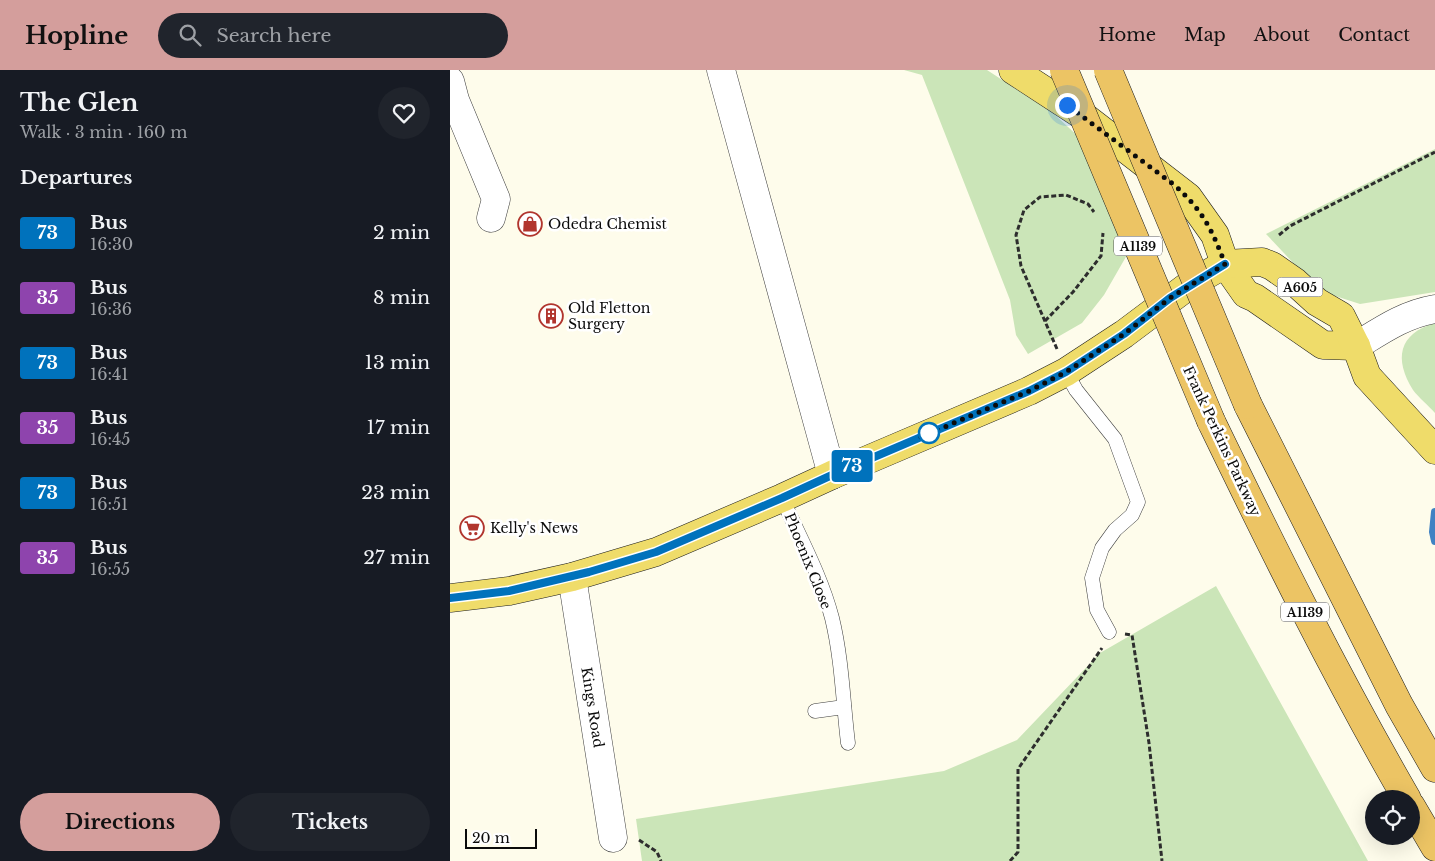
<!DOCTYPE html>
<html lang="en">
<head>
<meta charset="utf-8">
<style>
  :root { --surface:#171b24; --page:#20242c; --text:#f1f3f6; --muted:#9ea1a6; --accent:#d49e9c }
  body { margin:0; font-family:"Libre Baskerville",serif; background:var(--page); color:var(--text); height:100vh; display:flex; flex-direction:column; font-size:19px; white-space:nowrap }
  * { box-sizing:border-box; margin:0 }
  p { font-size:16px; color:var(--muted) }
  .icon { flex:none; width:28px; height:28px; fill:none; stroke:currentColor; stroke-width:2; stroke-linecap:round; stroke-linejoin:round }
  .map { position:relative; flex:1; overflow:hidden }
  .panel { display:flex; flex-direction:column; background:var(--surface); width:450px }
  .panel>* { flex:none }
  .badge { padding:0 10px; border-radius:4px; font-size:18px; line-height:32px }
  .buttons { position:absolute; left:915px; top:720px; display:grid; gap:10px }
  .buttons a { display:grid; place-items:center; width:55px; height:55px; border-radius:50%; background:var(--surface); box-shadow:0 5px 20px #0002; font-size:25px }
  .scale { position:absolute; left:15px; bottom:12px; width:72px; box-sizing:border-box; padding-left:5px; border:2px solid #0b0b0b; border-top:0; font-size:14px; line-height:18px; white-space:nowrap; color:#0b0b0b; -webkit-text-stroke:4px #fff; paint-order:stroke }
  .you { position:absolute; width:25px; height:25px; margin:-12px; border:4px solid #fff; border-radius:50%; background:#1a73e8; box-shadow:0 0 0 8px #1a73e833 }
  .map>.badge { position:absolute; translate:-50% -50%; box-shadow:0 0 0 2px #fff }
  h2 { padding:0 20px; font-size:19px; line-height:45px }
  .round { display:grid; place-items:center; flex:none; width:52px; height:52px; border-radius:26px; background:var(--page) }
  .headline { display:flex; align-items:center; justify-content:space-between; height:85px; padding:0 20px }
  h1 { font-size:24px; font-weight:800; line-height:38px }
  .button { display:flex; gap:10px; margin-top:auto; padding:10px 20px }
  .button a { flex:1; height:58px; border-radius:30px; background:var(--accent); color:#111; font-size:20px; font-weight:800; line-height:58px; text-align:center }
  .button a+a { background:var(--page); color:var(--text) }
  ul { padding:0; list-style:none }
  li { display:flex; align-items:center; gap:15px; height:65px; padding:0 20px }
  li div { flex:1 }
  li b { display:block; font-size:19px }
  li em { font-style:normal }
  li .badge { min-width:55px; font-weight:700; text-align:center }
  header { display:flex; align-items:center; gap:30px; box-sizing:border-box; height:70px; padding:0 25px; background:var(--accent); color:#111 }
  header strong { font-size:24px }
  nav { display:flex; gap:28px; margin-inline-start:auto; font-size:18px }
  .search { width:350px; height:45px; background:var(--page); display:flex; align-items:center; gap:12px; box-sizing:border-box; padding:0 18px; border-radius:28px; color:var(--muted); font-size:19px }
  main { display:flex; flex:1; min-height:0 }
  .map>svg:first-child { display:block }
</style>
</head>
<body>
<header>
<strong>Hopline</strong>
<div class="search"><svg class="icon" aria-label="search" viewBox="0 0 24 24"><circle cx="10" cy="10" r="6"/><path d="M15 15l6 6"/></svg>Search here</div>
<nav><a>Home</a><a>Map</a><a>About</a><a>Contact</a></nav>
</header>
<main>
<section class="panel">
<div class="headline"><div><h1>The Glen</h1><p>Walk · 3 min · 160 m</p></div><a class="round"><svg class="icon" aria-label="heart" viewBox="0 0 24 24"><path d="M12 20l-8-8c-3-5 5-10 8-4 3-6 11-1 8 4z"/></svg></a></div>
<h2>Departures</h2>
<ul>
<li><span class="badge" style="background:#0072bc;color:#fff">73</span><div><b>Bus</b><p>16:30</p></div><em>2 min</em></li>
<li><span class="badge" style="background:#8e44ad;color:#fff">35</span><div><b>Bus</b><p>16:36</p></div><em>8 min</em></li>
<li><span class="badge" style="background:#0072bc;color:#fff">73</span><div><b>Bus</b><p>16:41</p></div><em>13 min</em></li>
<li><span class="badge" style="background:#8e44ad;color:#fff">35</span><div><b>Bus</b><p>16:45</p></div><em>17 min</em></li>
<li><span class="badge" style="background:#0072bc;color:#fff">73</span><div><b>Bus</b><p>16:51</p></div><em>23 min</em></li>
<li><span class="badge" style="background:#8e44ad;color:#fff">35</span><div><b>Bus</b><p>16:55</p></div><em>27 min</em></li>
</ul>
<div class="button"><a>Directions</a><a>Tickets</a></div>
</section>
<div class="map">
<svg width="985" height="791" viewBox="0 0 985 791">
  <rect width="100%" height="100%" fill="#fefceb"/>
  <g fill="#cbe5b8">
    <path d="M454 0H537L603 43 646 83 677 185 654 225 632 253 578 284 566 265 560 230 472 5Z"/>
    <path d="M985 79V222L910 234 876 223 849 199 816 164Z"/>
    <path d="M985 253V343C978 335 969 328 963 320 944 289 948 264 985 253Z"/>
    <path d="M766 516 918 791H192L186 749 494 701 567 670 650 583Z"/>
  </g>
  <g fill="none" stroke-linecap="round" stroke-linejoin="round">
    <path stroke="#4082c3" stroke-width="8" d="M985 442 983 462 985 471"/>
    <g stroke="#3e3e3e" stroke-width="15">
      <g id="service">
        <path d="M616 302 626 320 665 369 688 432 682 445 665 460 652 478 642 508 647 540 659 562"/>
        <path d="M332 428C350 468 371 506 382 548 392 589 393 632 398 673"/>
        <path d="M365 641 394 637"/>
      </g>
    </g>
    <g stroke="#3e3e3e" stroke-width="29">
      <g id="minor">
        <path d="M271 0 382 405"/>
        <path d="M0 11 5 30 46 129 41 148"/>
        <path id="s1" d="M122 507 163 768"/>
      </g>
    </g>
    <g stroke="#3e3e3e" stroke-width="29">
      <path id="tertiary" d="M906 276C932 260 955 244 985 239"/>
    </g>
    <g stroke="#1c1c1c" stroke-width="29">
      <g id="primary">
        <path d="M563 0 632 45 738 127 765 165 775 194 796 224 805 228 873 275 906 276"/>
        <path d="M0 528 59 521 122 507 206 482 332 428 382 405 579 321 616 302 674 264 742 213 775 194 812 192 822 196 845 212 867 232 891 246 906 276 917 306 985 380"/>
      </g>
    </g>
    <g stroke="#1c1c1c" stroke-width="29">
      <g id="trunk">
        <path d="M798 335 949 635 985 698"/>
        <path d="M761 351C823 479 886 606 957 729"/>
        <path d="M961 736 985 777"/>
      </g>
    </g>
    <g stroke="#2d2d2d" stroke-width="3" stroke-dasharray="5 2.5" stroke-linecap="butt">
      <path d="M829 165 840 156 985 82"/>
      <path d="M595 251 623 222 651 186 653 163"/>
      <path d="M607 279 571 196 566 165 574 140 590 127 616 125 638 134 644 142"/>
      <path d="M675 564 682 565 699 673 712 791"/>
      <path d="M189 770 207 782 211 791"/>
      <path d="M560 791 568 782V699L652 578"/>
    </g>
    <use href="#service" stroke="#fff" stroke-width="14"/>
    <use href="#minor" stroke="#fff" stroke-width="28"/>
    <use href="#tertiary" stroke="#fff" stroke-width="28"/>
    <use href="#primary" stroke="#efdc6a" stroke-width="28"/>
    <use href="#trunk" stroke="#ecc464" stroke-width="28"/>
    <g stroke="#1c1c1c" stroke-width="29" stroke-linecap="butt">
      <g id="trunk-bridge">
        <path d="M614 0 761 351"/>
        <path d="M658 0 798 335"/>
      </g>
    </g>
    <use href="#trunk-bridge" stroke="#ecc464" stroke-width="28"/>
  </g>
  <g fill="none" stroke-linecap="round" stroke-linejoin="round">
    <g stroke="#fff" stroke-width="11">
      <path id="line" d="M0 528 59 521 139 502 206 482 332 428 382 405 579 321 616 302 674 264 720 228 775 194"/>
    </g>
    <use href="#line" stroke="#0072bc" stroke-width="8"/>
    <path stroke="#0b0b0b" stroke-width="5" stroke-dasharray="0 9" d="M479 363 471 367 579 321 616 302 674 264 720 228 775 194C762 159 752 139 723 114L617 35"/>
  </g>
  <defs>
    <g id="shop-ring" transform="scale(1.25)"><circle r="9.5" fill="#fff" stroke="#b1352e" stroke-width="1.5"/><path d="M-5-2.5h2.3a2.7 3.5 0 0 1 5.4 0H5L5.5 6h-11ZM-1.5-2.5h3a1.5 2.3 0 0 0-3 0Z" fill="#b1352e"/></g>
    <g id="building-ring" transform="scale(1.25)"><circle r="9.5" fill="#fff" stroke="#b1352e" stroke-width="1.5"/><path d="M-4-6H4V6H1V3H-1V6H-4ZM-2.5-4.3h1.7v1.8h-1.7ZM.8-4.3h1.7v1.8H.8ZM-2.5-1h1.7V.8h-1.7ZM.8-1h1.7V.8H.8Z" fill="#b1352e"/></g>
    <g id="supermarket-ring" transform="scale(1.25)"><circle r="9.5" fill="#fff" stroke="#b1352e" stroke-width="1.5"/><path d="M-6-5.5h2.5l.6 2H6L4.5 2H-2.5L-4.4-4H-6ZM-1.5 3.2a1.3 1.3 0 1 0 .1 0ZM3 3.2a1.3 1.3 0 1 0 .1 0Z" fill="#b1352e"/></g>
  </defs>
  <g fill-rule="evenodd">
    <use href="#shop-ring" x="80" y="154"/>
    <use href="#building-ring" x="101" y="246"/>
    <use href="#supermarket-ring" x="22" y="458"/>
  </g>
  <circle fill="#fff" stroke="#0072bc" stroke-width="2.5" cx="479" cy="363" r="10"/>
  <g text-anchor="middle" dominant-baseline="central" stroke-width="5" stroke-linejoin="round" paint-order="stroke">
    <g fill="#fff" stroke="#545454" stroke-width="1">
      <rect x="664" y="166.5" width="48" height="19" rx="4"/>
      <rect x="827.5" y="207.5" width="45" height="19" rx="4"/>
      <rect x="831" y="532.5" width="48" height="19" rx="4"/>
    </g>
    <g font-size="12" font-weight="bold" fill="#0b0b0b">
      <text x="688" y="176">A1139</text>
      <text x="850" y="217">A605</text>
      <text x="855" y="542">A1139</text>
    </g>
    <g font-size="14" fill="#0b0b0b" stroke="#fff" text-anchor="start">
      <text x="98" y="154">Odedra Chemist</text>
      <text x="118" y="238">Old Fletton<tspan x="118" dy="16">Surgery</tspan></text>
      <text x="40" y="458">Kelly's News</text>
    </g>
    <g font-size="14" fill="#0b0b0b" stroke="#fff">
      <text transform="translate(772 371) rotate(65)">Frank Perkins Parkway</text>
      <text transform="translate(358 491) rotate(68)">Phoenix Close</text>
      <text stroke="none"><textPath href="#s1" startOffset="132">Kings Road</textPath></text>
    </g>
  </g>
</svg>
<div class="buttons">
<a><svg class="icon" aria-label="locate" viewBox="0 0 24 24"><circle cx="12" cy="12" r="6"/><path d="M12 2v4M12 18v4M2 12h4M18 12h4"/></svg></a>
</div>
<div class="scale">20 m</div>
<div class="you" style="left:617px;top:35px"></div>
<b class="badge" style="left:402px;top:396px;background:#0072bc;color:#fff">73</b>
</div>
</main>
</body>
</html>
